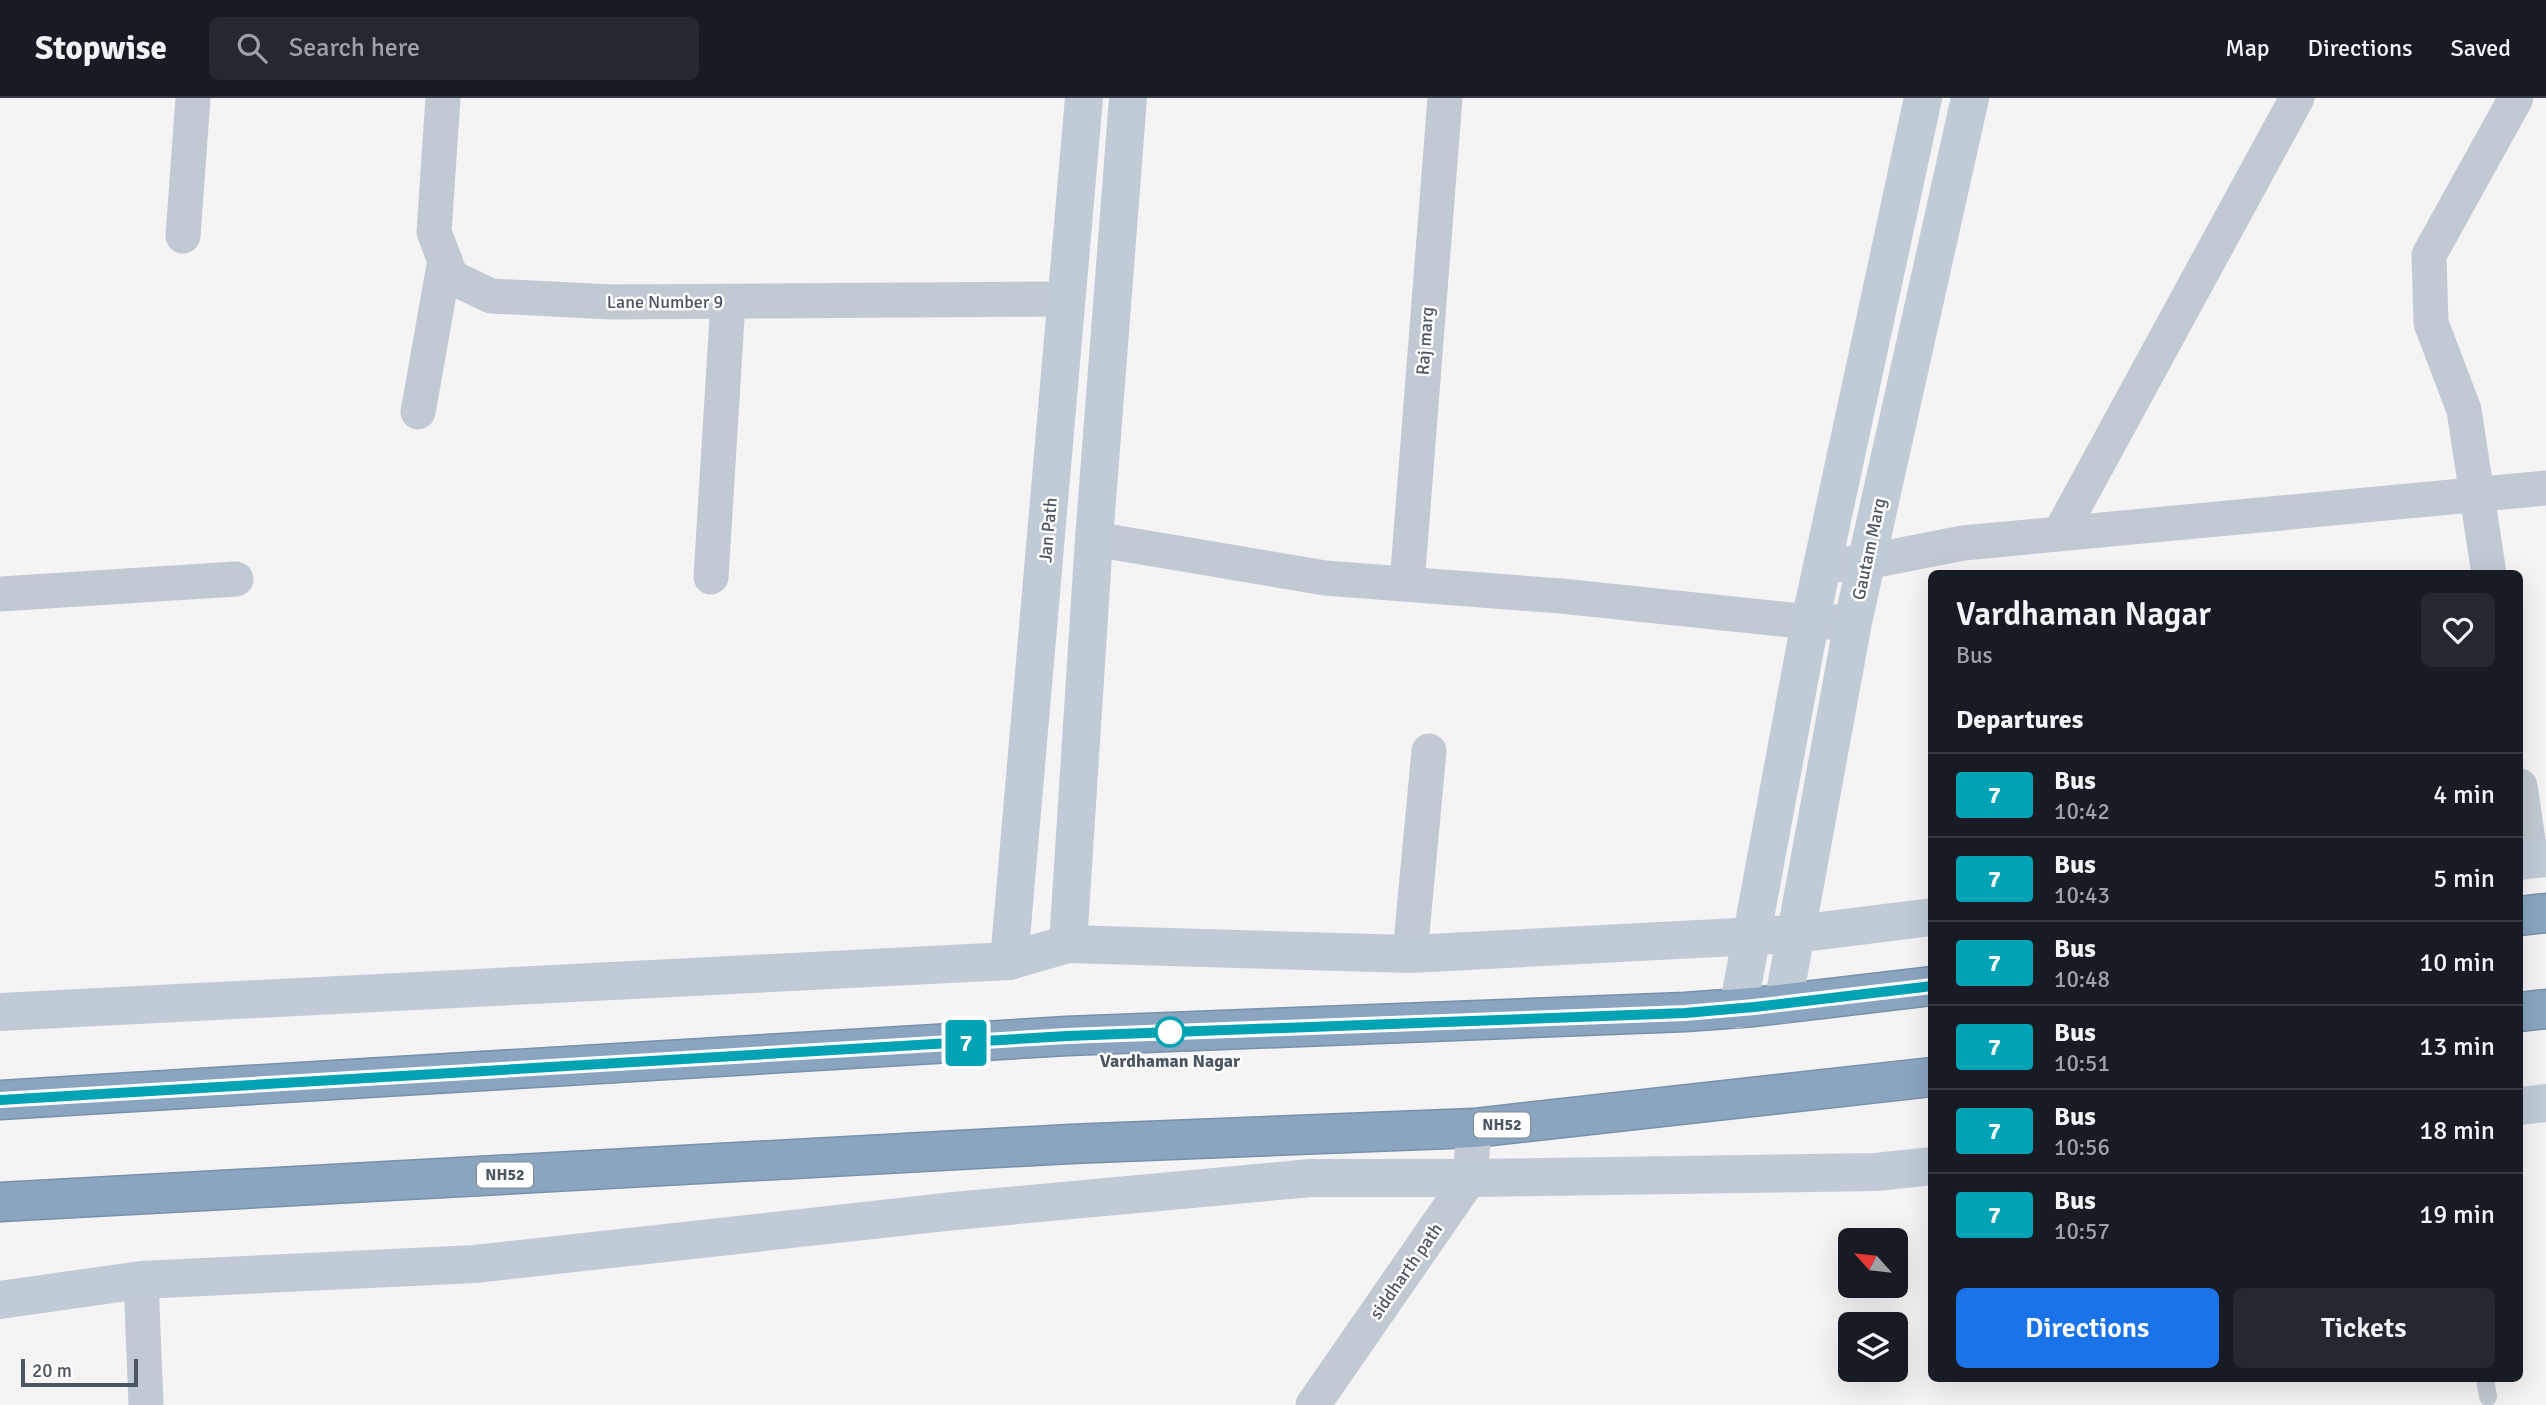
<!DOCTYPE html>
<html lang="en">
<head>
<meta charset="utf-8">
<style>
  :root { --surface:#171b24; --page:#242831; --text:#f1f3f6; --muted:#9ea1a6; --line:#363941; --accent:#1a73e8 }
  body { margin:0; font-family:Signika,sans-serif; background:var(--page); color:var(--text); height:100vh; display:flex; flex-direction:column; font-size:26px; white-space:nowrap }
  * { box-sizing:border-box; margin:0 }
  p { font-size:23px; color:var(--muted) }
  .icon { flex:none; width:38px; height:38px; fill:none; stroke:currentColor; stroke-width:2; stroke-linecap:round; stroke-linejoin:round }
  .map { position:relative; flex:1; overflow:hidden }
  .details { position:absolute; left:1928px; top:472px; width:595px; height:812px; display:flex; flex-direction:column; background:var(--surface); border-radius:10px; box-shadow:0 7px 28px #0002 }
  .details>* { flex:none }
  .badge { padding:0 14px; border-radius:5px; font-size:24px; line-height:46px }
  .needle { width:46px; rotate:297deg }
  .controls { position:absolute; left:1838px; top:1130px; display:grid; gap:14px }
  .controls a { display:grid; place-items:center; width:70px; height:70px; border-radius:10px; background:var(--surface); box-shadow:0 7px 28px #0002; font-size:35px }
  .scale { position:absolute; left:21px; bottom:18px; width:117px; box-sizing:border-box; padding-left:7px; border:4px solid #4a5661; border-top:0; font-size:19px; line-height:24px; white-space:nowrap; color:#4a5661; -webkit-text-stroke:5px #fff; paint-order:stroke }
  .map>.badge { position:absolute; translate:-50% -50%; box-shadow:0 0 0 4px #fff }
  h2 { padding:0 28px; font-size:26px; line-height:63px }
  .round { display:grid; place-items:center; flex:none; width:74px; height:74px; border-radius:10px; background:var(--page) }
  .overview { display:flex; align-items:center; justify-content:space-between; height:119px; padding:0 28px }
  h1 { font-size:33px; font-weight:600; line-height:52px }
  .action { display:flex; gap:14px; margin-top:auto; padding:14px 28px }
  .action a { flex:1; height:80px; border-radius:10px; background:var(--accent); color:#fff; font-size:28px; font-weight:600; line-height:80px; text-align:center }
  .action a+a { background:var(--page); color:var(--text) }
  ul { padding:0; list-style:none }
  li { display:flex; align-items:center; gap:21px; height:84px; padding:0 28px; border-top:2px solid var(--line) }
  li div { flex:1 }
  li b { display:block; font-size:26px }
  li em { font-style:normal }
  li .badge { min-width:77px; font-weight:700; text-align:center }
  header { display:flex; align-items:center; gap:42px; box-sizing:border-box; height:98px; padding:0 35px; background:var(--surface); border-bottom:2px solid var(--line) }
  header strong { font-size:33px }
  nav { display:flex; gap:38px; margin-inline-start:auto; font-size:24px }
  .search { width:490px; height:63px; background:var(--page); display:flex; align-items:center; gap:18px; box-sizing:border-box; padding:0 24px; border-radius:10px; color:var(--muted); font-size:26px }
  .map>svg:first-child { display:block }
</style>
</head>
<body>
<header>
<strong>Stopwise</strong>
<div class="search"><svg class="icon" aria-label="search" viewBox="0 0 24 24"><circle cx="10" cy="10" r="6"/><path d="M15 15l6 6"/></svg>Search here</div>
<nav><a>Map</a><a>Directions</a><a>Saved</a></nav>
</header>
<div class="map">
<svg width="2546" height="1307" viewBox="0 0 2546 1307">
  <rect width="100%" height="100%" fill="#f5f3f3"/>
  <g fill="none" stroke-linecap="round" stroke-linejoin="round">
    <g stroke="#7690ad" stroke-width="41">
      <g id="highway">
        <path d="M2520 818 2546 815"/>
        <path d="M2520 914 2546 911"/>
        <path d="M0 1002 1067 938 1685 914 1754 909 1932 888"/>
        <path d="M0 1104 1070 1046 1474 1030 1932 979"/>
      </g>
    </g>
    <path stroke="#c1cad2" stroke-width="18" d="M2485 1281 2488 1299"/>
    <g stroke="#c1cad2" stroke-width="35">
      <path d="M443 0 434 134 451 179 491 198 612 204 1066 201"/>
      <path d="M183 138 193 0"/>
      <path d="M418 314 445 162"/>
      <path d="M2060 435 2297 0"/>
      <path d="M1094 441 1325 480 1561 498 1810 524H1853"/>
      <path d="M1823 468 1866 464 1963 445 2546 390"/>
      <path d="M2489 476 2464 312 2431 225 2429 157 2516 0"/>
      <path d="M711 479 728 204"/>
      <path d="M1407 486 1445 0"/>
      <path d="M0 496 236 481"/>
      <path d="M2520 688 2531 762"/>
      <path d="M1410 856 1429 653"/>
      <path d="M141 1182 146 1307"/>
      <path d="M1313 1307 1470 1080 1474 1030"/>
    </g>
    <g stroke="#c1cbd6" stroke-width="38">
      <path d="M2520 763 2546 760"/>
      <path d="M1068 846 1094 441 1128 0"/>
      <path d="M1009 863 1084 0"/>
      <path d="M1783 906 1853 524 1970 0"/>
      <path d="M1738 911 1810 524 1923 0"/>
      <path d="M0 914 1009 863 1068 846 1410 856 1796 836 1932 819"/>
      <path d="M2520 1008 2546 1005"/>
      <path d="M0 1202 141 1182 475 1166 954 1113 1311 1080H1470L1876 1074 1932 1068"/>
    </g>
    <use href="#highway" stroke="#8ba5c1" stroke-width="38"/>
  </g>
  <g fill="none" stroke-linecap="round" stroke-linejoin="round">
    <g stroke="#fff" stroke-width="16">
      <path id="line" d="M0 1002 1067 938 1685 915 1754 909 1932 888"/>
    </g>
    <use href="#line" stroke="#00a3b4" stroke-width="10"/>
  </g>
  <circle fill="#fff" stroke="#00a3b4" stroke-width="3.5" cx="1170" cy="934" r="14"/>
  <g text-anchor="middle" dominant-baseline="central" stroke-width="5" stroke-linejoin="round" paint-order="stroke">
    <g fill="#fff" stroke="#808990" stroke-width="2">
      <rect x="1474" y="1014.5" width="56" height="25" rx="5"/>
      <rect x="477" y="1064.5" width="56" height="25" rx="5"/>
    </g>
    <g font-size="16" font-weight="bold" fill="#4a5661">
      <text x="1502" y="1027">NH52</text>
      <text x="505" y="1077">NH52</text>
    </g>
    <g font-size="18" fill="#4a5661" stroke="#fff">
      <text x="665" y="204">Lane Number 9</text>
      <text transform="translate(1425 243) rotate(-86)">Raj marg</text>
      <text transform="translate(1048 432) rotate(-85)">Jan Path</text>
      <text transform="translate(1869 451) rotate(-78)">Gautam Marg</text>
      <text transform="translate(1406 1173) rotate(-55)">siddharth path</text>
    </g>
    <g font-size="18" font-weight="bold" fill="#4a5661" stroke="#fff">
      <text x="1170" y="963">Vardhaman Nagar</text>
    </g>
  </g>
</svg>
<div class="controls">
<a><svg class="needle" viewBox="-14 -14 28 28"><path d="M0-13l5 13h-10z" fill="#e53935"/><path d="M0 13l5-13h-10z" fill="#9ea1a6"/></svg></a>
<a><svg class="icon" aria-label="layers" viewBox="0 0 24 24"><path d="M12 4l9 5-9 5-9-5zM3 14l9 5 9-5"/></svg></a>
</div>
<div class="scale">20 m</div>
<b class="badge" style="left:966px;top:945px;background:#00a3b4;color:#fff">7</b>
<section class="details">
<div class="overview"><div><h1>Vardhaman Nagar</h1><p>Bus</p></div><a class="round"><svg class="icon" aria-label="heart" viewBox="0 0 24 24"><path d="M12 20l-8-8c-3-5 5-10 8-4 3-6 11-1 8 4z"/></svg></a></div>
<h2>Departures</h2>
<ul>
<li><span class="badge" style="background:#00a3b4;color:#fff">7</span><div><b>Bus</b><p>10:42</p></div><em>4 min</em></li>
<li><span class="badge" style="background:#00a3b4;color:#fff">7</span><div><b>Bus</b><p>10:43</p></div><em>5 min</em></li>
<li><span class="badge" style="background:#00a3b4;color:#fff">7</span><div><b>Bus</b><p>10:48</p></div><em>10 min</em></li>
<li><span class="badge" style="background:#00a3b4;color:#fff">7</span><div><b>Bus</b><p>10:51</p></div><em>13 min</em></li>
<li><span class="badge" style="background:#00a3b4;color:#fff">7</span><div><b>Bus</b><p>10:56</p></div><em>18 min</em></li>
<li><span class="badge" style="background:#00a3b4;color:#fff">7</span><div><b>Bus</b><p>10:57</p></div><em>19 min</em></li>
</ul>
<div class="action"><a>Directions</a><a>Tickets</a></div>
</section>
</div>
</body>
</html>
